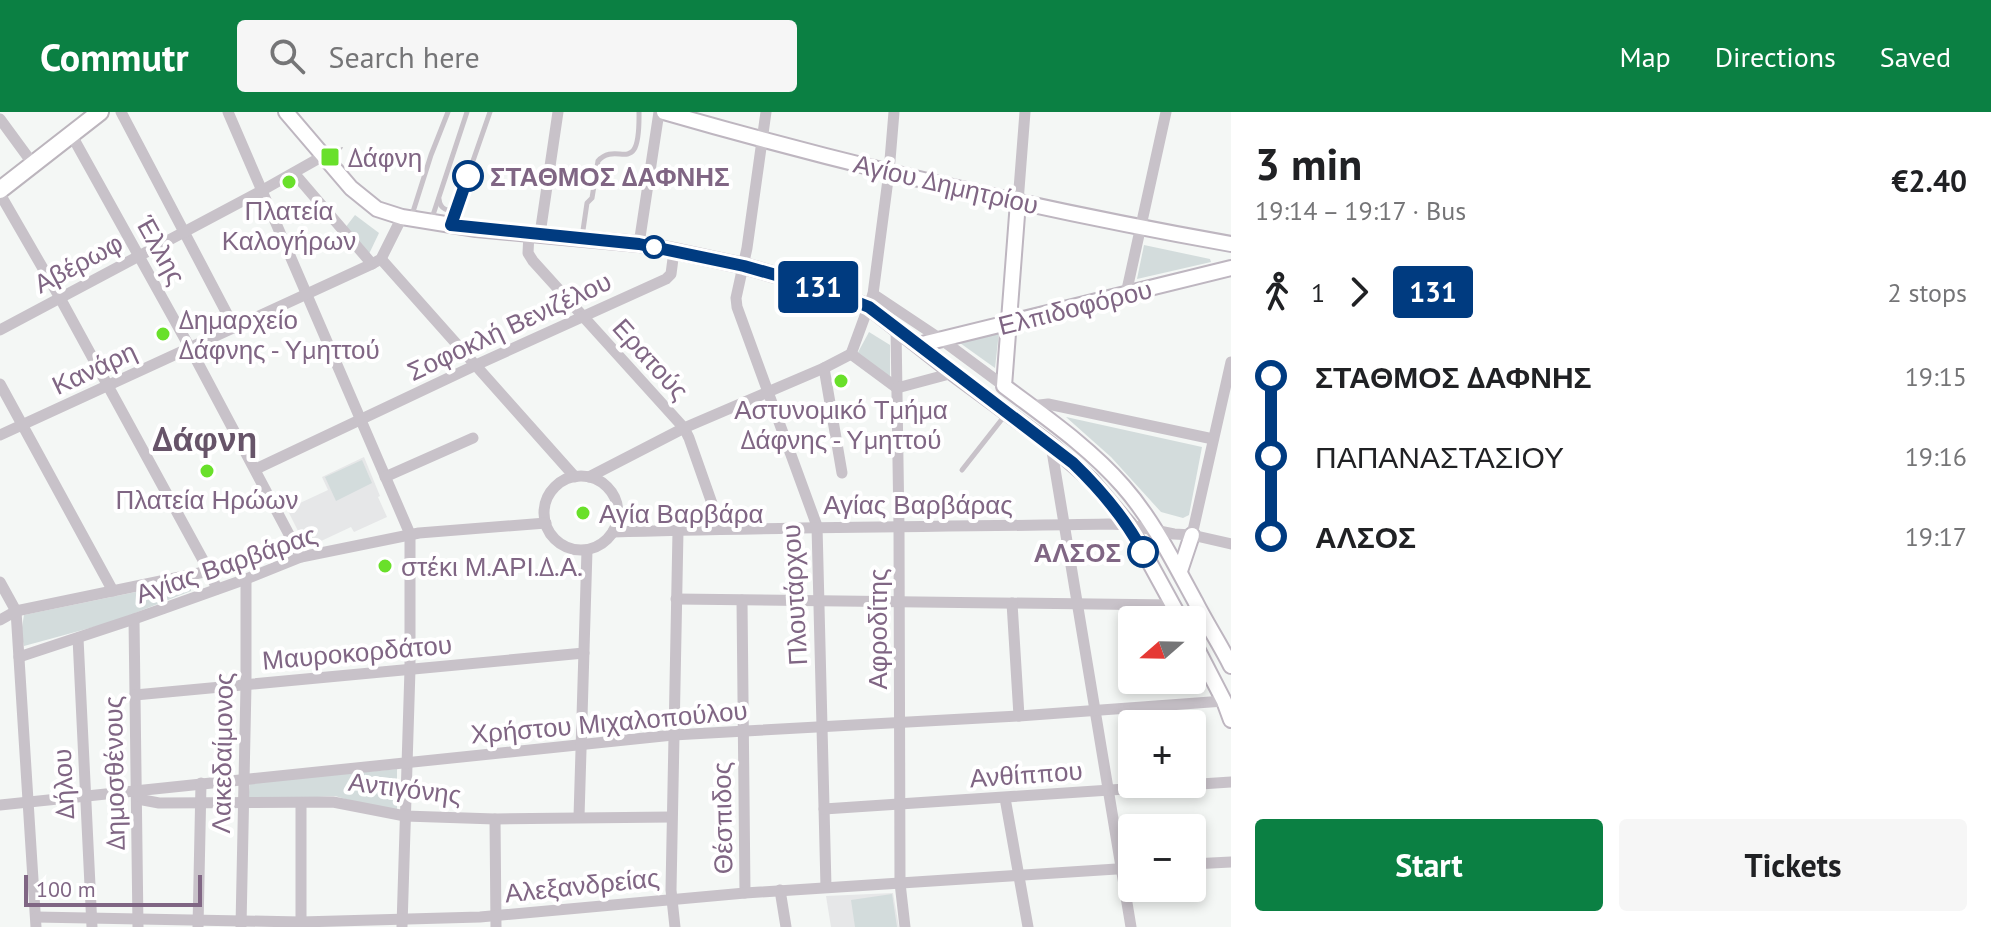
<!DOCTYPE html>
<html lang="en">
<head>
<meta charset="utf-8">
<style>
  :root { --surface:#fff; --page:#f6f6f6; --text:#202124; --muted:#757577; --accent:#0b8043 }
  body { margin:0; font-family:"PT Sans",sans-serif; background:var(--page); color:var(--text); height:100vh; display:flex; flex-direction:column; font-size:30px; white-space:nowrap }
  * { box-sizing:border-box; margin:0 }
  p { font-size:26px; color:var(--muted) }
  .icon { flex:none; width:44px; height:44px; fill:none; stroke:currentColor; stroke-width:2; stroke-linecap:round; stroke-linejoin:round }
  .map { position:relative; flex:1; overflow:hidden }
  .drawer { display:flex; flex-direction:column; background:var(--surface); width:760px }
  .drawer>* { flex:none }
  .badge { padding:0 16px; border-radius:6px; font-size:28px; line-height:52px }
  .needle { width:52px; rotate:250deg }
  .fabs { position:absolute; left:1118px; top:494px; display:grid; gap:16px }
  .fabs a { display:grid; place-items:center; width:88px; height:88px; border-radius:8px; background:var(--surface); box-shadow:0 4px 12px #0003; font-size:40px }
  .scale { position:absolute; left:24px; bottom:20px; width:178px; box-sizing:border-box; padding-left:8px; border:4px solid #806684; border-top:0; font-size:22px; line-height:28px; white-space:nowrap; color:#806684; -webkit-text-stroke:6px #fff; paint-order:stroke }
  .map>.badge { position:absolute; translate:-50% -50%; box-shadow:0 0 0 4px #fff }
  .legs { display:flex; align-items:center; gap:12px; height:88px; padding:0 24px; font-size:26px }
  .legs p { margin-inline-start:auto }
  .summary { display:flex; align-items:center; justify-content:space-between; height:136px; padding:0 24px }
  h1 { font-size:44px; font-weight:700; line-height:60px }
  .button { display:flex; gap:16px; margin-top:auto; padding:16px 24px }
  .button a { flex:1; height:92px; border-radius:8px; background:var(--accent); color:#fff; font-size:32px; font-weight:700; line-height:92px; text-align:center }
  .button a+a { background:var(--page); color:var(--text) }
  ul { padding:0 24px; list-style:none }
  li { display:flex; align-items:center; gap:28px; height:80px; font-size:30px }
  li i { display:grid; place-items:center; width:12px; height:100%; margin:0 10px; background:currentColor }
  li i::after { content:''; width:20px; height:20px; margin:-10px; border:6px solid; border-radius:50%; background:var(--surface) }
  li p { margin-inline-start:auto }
  li:first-child i { background:linear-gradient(#0000 50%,currentColor 0) }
  li:last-child i { background:linear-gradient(currentColor 50%,#0000 0) }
  header { display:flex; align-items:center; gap:48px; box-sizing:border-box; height:112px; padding:0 40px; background:var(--accent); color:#fff }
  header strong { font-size:38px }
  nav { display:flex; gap:44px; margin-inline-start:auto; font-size:28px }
  .search { width:560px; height:72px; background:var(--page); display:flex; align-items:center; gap:20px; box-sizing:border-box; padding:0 28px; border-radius:8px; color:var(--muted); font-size:30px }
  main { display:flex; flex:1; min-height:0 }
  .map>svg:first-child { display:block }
</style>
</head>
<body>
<header>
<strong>Commutr</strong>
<div class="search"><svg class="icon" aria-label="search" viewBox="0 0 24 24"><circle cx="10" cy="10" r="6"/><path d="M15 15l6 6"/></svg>Search here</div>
<nav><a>Map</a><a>Directions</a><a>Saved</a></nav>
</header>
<main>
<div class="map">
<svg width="1231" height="815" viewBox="0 0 1231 815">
  <rect width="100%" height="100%" fill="#f4f7f5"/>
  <g fill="#e6e7e8">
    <path d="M364 345 380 384 378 385 387 405 354 420 351 415 319 430 317 427 305 433 287 397 328 378 322 365Z"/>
    <path d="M893 781 899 815H831L826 784Z"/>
  </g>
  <g fill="#d3dcdc">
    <path d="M355 103 379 121 368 144 345 116Z"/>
    <path d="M1144 133 1210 147 1211 150 1137 167Z"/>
    <path d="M869 220 890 233V268L856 244Z"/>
    <path d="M999 220 995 256 960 231Z"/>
    <path d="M1066 305 1202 335 1189 403 1183 406 1161 400 1111 345Z"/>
    <path d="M362 348 372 371 336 389 325 365Z"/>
    <path d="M189 469 191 479 112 510 24 534 21 521 24 503Z"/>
    <path d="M397 657V698L366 693 335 684 248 689 250 671Z"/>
    <path d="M892 782 897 815H855L851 788Z"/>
  </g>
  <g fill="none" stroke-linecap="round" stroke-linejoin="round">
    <g stroke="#beb6c0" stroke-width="18">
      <g id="secondary">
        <path d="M286 0 351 76 377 97 402 105 476 117 639 132 674 139 744 154 811 173 869 195 953 261 1051 333 1091 368 1129 413 1181 508"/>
        <path d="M664 0C851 54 1040 98 1231 132"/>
        <path d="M1018 90 1004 274C1045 305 1089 335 1123 374 1153 408 1173 449 1195 489 1206 511 1220 532 1231 554"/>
        <path d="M918 233 1231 156"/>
        <path d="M1180 459 1192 423"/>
        <path d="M1192 527 1224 589 1231 608"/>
      </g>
    </g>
    <g stroke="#bcb5bd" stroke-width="20">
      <path id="primary" d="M0 78 100 0"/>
    </g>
    <path stroke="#bebabf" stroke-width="2" stroke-dasharray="4 4" stroke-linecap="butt" d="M339 38 342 36 343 39"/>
    <g stroke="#c8c2c9" stroke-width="5">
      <path d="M439 87C440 97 448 101 457 96"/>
      <path d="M411 106 431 43 448 0"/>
      <path d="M432 106 467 0"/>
      <path d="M451 112 490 0"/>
      <path d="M582 125 587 91 592 86 598 49C618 27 640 69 639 0"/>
      <path d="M962 358 1006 302"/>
    </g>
    <g stroke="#c8c2c9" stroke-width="11">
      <path d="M121 0 234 215"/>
      <path d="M228 0 410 422V557L402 814"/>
      <path d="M766 0 747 136 736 186 737 195 817 414 826 775"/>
      <path d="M0 7 33 52"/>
      <path d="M71 22 190 236 301 445"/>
      <path d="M294 61 372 152"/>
      <path d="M0 82 60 186 209 459 217 477"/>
      <path d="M1018 90 1025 0"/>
      <path d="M529 121 528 141 533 149 684 316 689 326 721 417"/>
      <path d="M540 122 558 0"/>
      <path d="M639 132 659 0"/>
      <path d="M381 147 575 365"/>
      <path d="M873 182 942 228 1004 274"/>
      <path d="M1126 182 1166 0"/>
      <path d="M896 216 899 415 900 771 905 815"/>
      <path d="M0 218 261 79 323 44"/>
      <path d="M851 242 873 182 889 60 894 0"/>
      <path d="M851 242 897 276"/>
      <path d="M824 256 842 361"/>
      <path d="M0 272 113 479"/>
      <path d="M897 276 953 261"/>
      <path d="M1031 294 1048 292 1213 327"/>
      <path d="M0 323 372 152 381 147 402 105"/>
      <path d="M1051 333 1131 815"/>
      <path d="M256 357 476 253 666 167 671 162 674 139"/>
      <circle cx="581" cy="401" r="37"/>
      <path d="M385 365 473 326"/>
      <path d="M589 365 684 316 824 256 851 242"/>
      <path d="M613 420C778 415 943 415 1108 412L1129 413 1174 422 1192 423 1231 432"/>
      <path d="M1192 423 1231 250"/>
      <path d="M0 470 16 499 36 815"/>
      <path d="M676 487 1173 493"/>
      <path d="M742 488 745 781"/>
      <path d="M1012 491 1019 604"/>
      <path d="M134 507 138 815"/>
      <path d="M0 508 16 499 209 459"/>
      <path d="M78 526 92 815"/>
      <path d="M19 545 134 507 246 467 301 445 419 421 546 411"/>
      <path d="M135 583 584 541"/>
      <path d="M137 681 143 688 159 691 333 690 405 704 495 707 671 705"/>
      <path d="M1005 686 1028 815"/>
      <path d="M0 693 673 623 1019 604 1224 589"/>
      <path d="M824 697 1231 670"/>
      <path d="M579 705 587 438"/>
      <path d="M495 707 496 815"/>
      <path d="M1192 752 1231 750"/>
      <path d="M780 778 786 815"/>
      <path d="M36 805 301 810 480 805 745 781 1132 756"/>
      <path d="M241 814 246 573V467"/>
      <path d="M301 814V691"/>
      <path d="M198 815 201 671"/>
      <path d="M675 815 671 778 678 419"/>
    </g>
    <use href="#secondary" stroke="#fff" stroke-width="14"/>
    <use href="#primary" stroke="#fff" stroke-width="16"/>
  </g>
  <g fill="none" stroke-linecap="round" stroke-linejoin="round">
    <g stroke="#fff" stroke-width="18">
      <path id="line-1" d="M468 64 451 113 639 132 744 154 811 173 844 185 869 195 1073 351C1101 378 1125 406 1143 440"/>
    </g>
    <use href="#line-1" stroke="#003b80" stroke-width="12"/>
  </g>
  <g fill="#69e02a" stroke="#fff" stroke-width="3">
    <rect x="320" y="35" width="20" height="20" rx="4"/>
    <circle cx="289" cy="70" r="8"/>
    <circle cx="163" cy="222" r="8"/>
    <circle cx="841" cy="269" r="8"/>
    <circle cx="207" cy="359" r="8"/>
    <circle cx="583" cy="401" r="8"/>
    <circle cx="385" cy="454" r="8"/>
  </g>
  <g fill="#fff" stroke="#003b80" stroke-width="4">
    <circle cx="468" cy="64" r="14"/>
    <circle cx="654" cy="135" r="10"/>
    <circle cx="1143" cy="440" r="14"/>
  </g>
  <g text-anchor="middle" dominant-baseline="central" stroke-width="8" stroke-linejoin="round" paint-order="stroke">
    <g font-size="26" fill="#806684" stroke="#fff" text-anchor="start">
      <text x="348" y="45">Δάφνη</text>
      <text x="289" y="98" text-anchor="middle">Πλατεία<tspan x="289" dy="30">Καλογήρων</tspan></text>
      <text x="179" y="207">Δημαρχείο<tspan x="179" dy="30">Δάφνης - Υμηττού</tspan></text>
      <text x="841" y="297" text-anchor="middle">Αστυνομικό Τμήμα<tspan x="841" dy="30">Δάφνης - Υμηττού</tspan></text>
      <text x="207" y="387" text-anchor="middle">Πλατεία Ηρώων</text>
      <text x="599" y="401">Αγία Βαρβάρα</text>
      <text x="401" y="454">στέκι Μ.ΑΡΙ.Δ.Α.</text>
    </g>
    <g font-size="26" font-weight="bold" fill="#806684" stroke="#fff" text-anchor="start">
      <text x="490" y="64">ΣΤΑΘΜΟΣ ΔΑΦΝΗΣ</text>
      <text x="1121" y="440" text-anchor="end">ΑΛΣΟΣ</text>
    </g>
    <g font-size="26" fill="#806684" stroke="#fff">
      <text transform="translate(946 72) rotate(13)">Αγίου Δημητρίου</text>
      <text transform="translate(161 138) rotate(61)">Έλλης</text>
      <text transform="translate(78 151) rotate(-28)">Αβέρωφ</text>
      <text transform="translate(1075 195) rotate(-14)">Ελπιδοφόρου</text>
      <text transform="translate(509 214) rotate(-25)">Σοφοκλή Βενιζέλου</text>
      <text transform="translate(651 247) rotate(48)">Ερατούς</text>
      <text transform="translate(94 256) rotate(-25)">Κανάρη</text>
      <text x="918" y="392">Αγίας Βαρβάρας</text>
      <text transform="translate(226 452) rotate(-19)">Αγίας Βαρβάρας</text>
      <text transform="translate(794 483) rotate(-93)">Πλουτάρχου</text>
      <text transform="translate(877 517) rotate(-90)">Αφροδίτης</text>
      <text transform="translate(357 540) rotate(-5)">Μαυροκορδάτου</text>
      <text transform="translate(609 610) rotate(-5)">Χρήστου Μιχαλοπούλου</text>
      <text transform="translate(222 641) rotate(-89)">Λακεδαίμονος</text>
      <text transform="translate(114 661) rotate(-91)">Δημοσθένους</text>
      <text transform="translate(1026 662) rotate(-4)">Ανθίππου</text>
      <text transform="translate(63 672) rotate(-93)">Δήλου</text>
      <text transform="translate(405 676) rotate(7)">Αντιγόνης</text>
      <text transform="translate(722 706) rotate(-91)">Θέσπιδος</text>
      <text transform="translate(582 773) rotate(-6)">Αλεξανδρείας</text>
    </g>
    <g font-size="34" font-weight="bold" fill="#675469" stroke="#fff">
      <text x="205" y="326">Δάφνη</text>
    </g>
  </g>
</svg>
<div class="fabs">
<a><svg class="needle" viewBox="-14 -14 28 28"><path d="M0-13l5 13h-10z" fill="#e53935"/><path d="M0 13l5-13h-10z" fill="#757577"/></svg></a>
<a>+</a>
<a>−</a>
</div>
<div class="scale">100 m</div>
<b class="badge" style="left:818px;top:175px;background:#003b80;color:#fff">131</b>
</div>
<section class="drawer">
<div class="summary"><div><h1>3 min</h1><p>19:14 – 19:17 · Bus</p></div><b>€2.40</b></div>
<div class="legs"><svg class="icon" aria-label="walk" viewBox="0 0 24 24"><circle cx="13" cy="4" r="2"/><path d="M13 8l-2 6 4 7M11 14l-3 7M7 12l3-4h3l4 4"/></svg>1<svg class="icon" aria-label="forward" viewBox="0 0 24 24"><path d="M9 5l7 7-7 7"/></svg><b class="badge" style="background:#003b80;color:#fff">131</b><p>2 stops</p></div>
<ul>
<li><i style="color:#003b80"></i><b>ΣΤΑΘΜΟΣ ΔΑΦΝΗΣ</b><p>19:15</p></li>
<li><i style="color:#003b80"></i><span>ΠΑΠΑΝΑΣΤΑΣΙΟΥ</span><p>19:16</p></li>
<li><i style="color:#003b80"></i><b>ΑΛΣΟΣ</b><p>19:17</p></li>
</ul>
<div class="button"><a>Start</a><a>Tickets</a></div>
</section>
</main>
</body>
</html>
